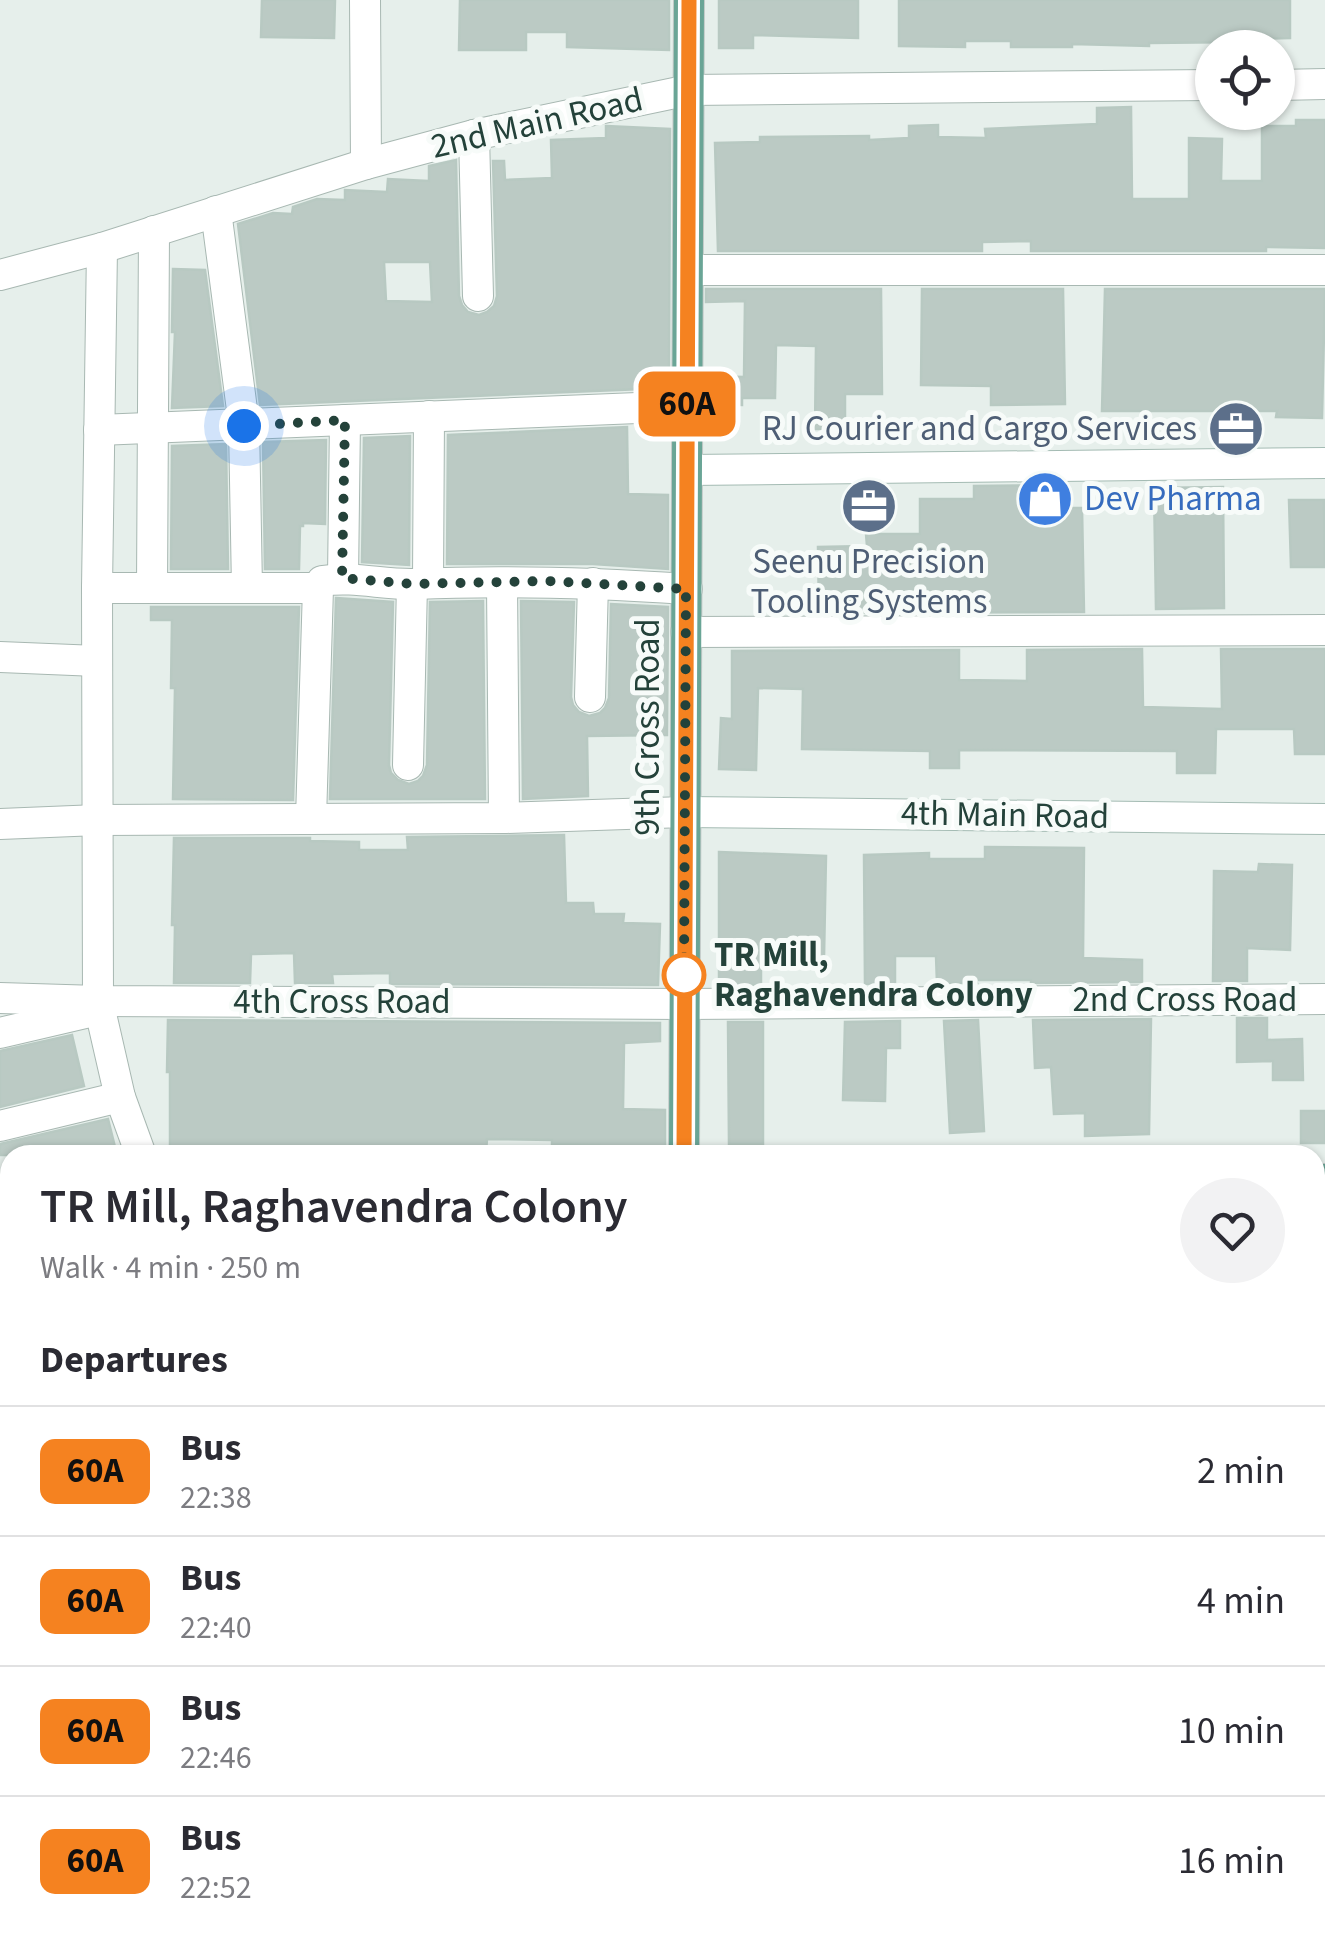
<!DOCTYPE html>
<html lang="en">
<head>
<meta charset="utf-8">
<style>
  :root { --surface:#fff; --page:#f2f2f3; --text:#2b2b33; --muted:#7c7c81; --line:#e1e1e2 }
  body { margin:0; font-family:"Source Sans 3",sans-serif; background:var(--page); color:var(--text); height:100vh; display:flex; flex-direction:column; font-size:38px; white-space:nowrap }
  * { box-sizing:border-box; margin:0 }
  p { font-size:32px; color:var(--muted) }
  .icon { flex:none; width:55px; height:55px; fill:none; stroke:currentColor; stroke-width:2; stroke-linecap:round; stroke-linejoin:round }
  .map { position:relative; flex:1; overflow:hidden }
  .panel { position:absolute; left:0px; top:1145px; width:1325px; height:802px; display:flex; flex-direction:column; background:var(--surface); border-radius:30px 30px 0 0; box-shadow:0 2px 8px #0004 }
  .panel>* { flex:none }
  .badge { padding:0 20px; border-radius:15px; font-size:35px; line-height:65px }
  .tools { position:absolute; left:1195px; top:30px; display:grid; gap:20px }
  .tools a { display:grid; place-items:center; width:100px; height:100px; border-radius:50%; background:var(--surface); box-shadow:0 2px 8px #0004; font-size:50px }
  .you { position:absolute; width:50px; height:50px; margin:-25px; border:8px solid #fff; border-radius:50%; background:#1a73e8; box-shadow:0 0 0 15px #1a73e833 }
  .map>.badge { position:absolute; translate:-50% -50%; box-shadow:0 0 0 5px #fff }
  h2 { padding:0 40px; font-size:38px; line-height:90px }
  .round { display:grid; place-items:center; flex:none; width:105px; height:105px; border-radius:52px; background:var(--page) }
  .summary { display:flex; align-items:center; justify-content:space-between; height:170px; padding:0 40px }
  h1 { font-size:48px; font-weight:600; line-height:75px }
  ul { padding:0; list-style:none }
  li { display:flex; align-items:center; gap:30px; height:130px; padding:0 40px; border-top:2px solid var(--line) }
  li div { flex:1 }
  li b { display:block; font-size:38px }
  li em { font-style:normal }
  li .badge { min-width:110px; font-weight:700; text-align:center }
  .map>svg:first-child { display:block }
</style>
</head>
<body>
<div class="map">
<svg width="1325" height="1946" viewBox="0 0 1325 1946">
  <rect width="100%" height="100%" fill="#e6efeb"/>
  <g fill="#d4dfda">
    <rect x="1315" y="1205" width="10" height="340"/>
    <rect x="400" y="1938" width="478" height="8"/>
  </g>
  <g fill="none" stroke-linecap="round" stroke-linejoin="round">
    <path stroke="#8ec9d4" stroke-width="8" d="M898 1946 899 1938"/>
  </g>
  <g fill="#bbcac4" stroke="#b8c9c2" stroke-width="2.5" fill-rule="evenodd">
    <path d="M262 0H335L334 38 261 37Z"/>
    <path d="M460 0H669V50L567 47V32H526V50H459Z"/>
    <path d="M719 0H858V38L753 35V48H719Z"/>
    <path d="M899 0H1290V38L1244 39V42L1149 43V46L1072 44V47H1011V41H965V47L899 46Z"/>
    <path d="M1131 107 1132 199H1189V138L1222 139 1221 181H1262V126H1296V120H1325V248L1266 247V251H1031V241L982 242V251H718L715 143 760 142V137L869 136V140L909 138V126L938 125V137L986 138 985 129 1097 124V108Z"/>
    <path d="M606 126 670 129 669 372H642V389L260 405 238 224 273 213 292 214 293 207 317 199 345 200V190L387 192 388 179 429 181V166L456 160 459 296 462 305 468 312 479 315 487 312 494 306 497 296 493 161H504L505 180 552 178 551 140 606 138ZM384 262H430L432 302 386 301Z"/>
    <path d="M173 269 205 270 223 406 172 408 175 332H172Z"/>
    <path d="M706 289H881L882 394H845V429H815L816 346 776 345 775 398H742V405L706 404V376L744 377 745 301 706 302Z"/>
    <path d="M922 289H1063L1065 404 991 405V386L921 385Z"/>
    <path d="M1105 289H1325L1322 418 1276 417 1277 411H1102Z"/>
    <path d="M627 427 628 494 668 495V569L593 564H447L448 435Z"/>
    <path d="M410 436 409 565 362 562 364 438Z"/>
    <path d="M326 440 325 524 303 523V526H300L299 569H265L263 442Z"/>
    <path d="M226 444 228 569H171L172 446Z"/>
    <path d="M1066 485V508H1082L1084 612 819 613 818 547 867 546 866 534H920V499H974V486Z"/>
    <path d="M1223 487 1224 608 1156 609 1154 488Z"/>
    <path d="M1289 500H1324L1325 567H1291Z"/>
    <path d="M336 598 393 602 389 765 391 773 398 780 409 784 418 781 423 776 427 765 430 602 483 601 485 799H330Z"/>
    <path d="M521 601 574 602 571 697 573 705 579 712 589 716 600 713 605 708 609 698 611 604 668 607 667 735 587 736 588 796 523 799Z"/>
    <path d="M151 607H299L293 800 173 799 175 688H171L172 620H151Z"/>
    <path d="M1142 649 1143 707 1222 709 1221 649H1325V754H1295L1294 729H1216L1215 773H1177V751L959 750V768H930V751L802 749 803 689 758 688 756 770 719 769 721 718 732 719V651L959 650V680L1027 681V650Z"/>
    <path d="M564 835 566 903H593L594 914H624L623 923 660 924 658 985 390 984V973L332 974 333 983H295L294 953 251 954 250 983H174L175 925H172L174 838H310V841L359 842V850H408L407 837Z"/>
    <path d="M985 847 1084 848 1083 958 1142 960V982L1031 983V980H976L977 983H937L936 956H895V984H865L864 855 929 853V859H985Z"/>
    <path d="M719 852 826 856 824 958 761 957V985H719Z"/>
    <path d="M1259 864 1292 865 1290 950 1247 948V981H1213L1214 871 1258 872Z"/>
    <path d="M1237 1018H1267V1040L1302 1039 1303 1080H1273V1061L1237 1062Z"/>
    <path d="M1151 1019 1149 1134 1085 1136V1113L1054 1114 1051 1067 1035 1068 1033 1020Z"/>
    <path d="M168 1020 660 1023V1041L624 1043 623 1109 665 1110V1150L599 1149V1145L552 1144V1140L487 1139 486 1152 308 1149V1154L170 1151V1072H167Z"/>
    <path d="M978 1020 984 1131 950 1133 944 1021Z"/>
    <path d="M900 1021V1048H886L885 1101 843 1100 845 1022Z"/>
    <path d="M728 1022H763V1144H729Z"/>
    <path d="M72 1035 84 1086 0 1107V1051Z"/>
    <rect x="1301" y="1111" width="24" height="32"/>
    <path d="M108 1119 117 1155H0V1144Z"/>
  </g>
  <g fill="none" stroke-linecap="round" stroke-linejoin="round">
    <g stroke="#a8b8b2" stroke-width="18">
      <g id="lane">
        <path d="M1315 1313 1325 1314"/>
        <path d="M1315 1566H1325"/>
        <path d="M583 1938V1946"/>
        <path d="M690 1946V1938"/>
        <path d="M874 1946V1938"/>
      </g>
    </g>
    <g stroke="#a8b8b2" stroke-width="32">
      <g id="street">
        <path d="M365 0 366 164"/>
        <path d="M1278 85 1325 84"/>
        <path d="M474 135 478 296"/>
        <path d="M216 211 244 425 247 588"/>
        <path d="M102 248 97 588 98 1001 120 1097 141 1155"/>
        <path d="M688 270H1325"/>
        <path d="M0 275 102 248 366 164 474 135 689 90 1212 85"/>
        <path d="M99 430 687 406"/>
        <path d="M343 578 345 420"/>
        <path d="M428 582 429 416"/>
        <path d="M502 584 504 818"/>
        <path d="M97 588H318L322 581C354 576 383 585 415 584 506 580 596 583 687 589"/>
        <path d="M152 588 154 231"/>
        <path d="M686 632 1325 630"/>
        <path d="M0 657 97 661"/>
        <path d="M590 697 593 583"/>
        <path d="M408 765 412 584"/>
        <path d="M311 819 318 588"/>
        <path d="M0 824 98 820 504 818 685 812"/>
        <path d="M0 998 98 1001 684 1004 1325 999"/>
        <path d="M0 1033 90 1012"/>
        <path d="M0 1126 120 1097"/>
        <path d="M0 1209 10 1207"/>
        <path d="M0 1312 10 1309"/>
        <path d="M0 1492 10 1489"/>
        <path d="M1315 1858 1325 1859"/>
        <path d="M81 1938 82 1946"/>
        <path d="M182 1946 255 1938"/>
      </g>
    </g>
    <g stroke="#a4bbb3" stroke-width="32">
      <g id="secondary">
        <path d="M687 470 1325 463"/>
        <path d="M685 812 1325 819"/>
        <path d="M0 1705 10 1698"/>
      </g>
    </g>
    <g stroke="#c2cac8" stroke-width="32">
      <g id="primary">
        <path d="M684 1155 689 0"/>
        <path d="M1315 1179H1325"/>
      </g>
    </g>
    <use href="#lane" stroke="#fff" stroke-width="15"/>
    <use href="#street" stroke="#fff" stroke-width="30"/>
    <use href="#secondary" stroke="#fff" stroke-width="30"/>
    <use href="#primary" stroke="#6aa596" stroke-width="30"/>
  </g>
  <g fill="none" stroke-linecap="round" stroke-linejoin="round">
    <g stroke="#fff" stroke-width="22">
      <path id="line" d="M684 1155 689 0"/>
    </g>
    <use href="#line" stroke="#f58220" stroke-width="15"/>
    <path stroke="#24423a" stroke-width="10" stroke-dasharray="0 18" d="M244 426 345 420 342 578 412 584 548 581 686 589 684 975"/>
  </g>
  <defs>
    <g id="office-disc" transform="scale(2.875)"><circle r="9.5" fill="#5c6f8a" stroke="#f7fbf9"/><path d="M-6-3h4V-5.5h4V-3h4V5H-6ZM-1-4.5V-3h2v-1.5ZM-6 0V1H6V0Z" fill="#fff"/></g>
    <g id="shop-disc" transform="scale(2.875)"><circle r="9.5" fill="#3f7fe0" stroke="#f7fbf9"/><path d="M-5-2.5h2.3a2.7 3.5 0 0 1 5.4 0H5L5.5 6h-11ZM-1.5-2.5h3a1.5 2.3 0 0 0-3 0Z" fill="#fff"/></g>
  </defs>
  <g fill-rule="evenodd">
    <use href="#office-disc" x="1236" y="429"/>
    <use href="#shop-disc" x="1045" y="499"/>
    <use href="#office-disc" x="869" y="506"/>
  </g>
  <circle fill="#fff" stroke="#f58220" stroke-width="5" cx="684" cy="975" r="20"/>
  <g text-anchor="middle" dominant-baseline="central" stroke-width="10" stroke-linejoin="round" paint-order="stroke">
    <g font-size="35" fill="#24423a" stroke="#f7fbf9">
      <text transform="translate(537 123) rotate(-13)">2nd Main Road</text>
      <text transform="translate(648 727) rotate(-90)">9th Cross Road</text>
      <text transform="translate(1005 815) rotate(1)">4th Main Road</text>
      <text x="1185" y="1000">2nd Cross Road</text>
      <text x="342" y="1002">4th Cross Road</text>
    </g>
    <g font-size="35" fill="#4e5e75" stroke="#f7fbf9" text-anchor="end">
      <text x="1197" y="429">RJ Courier and Cargo Services</text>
      <text x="869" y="562" text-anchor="middle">Seenu Precision<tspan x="869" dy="40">Tooling Systems</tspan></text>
    </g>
    <g font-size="35" fill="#366cbe" stroke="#f7fbf9" text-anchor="start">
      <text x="1084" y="499">Dev Pharma</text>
    </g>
    <g font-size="35" font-weight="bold" fill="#24423a" stroke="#f7fbf9" text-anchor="start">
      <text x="714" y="955">TR Mill,<tspan x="714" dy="40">Raghavendra Colony</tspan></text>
    </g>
  </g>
</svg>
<div class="tools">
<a><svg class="icon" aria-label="locate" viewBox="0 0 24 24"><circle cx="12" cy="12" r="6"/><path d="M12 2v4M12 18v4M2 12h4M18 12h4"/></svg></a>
</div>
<div class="you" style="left:244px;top:426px"></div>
<b class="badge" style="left:687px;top:404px;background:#f58220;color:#111">60A</b>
<section class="panel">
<div class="summary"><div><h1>TR Mill, Raghavendra Colony</h1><p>Walk · 4 min · 250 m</p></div><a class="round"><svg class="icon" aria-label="heart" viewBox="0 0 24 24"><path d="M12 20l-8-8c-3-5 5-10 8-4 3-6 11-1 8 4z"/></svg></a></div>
<h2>Departures</h2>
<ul>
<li><span class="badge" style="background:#f58220;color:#111">60A</span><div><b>Bus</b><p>22:38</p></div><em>2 min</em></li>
<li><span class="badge" style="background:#f58220;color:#111">60A</span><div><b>Bus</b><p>22:40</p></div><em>4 min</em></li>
<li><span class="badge" style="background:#f58220;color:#111">60A</span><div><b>Bus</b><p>22:46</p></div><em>10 min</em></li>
<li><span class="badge" style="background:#f58220;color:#111">60A</span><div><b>Bus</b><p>22:52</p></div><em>16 min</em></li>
</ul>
</section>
</div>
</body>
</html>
